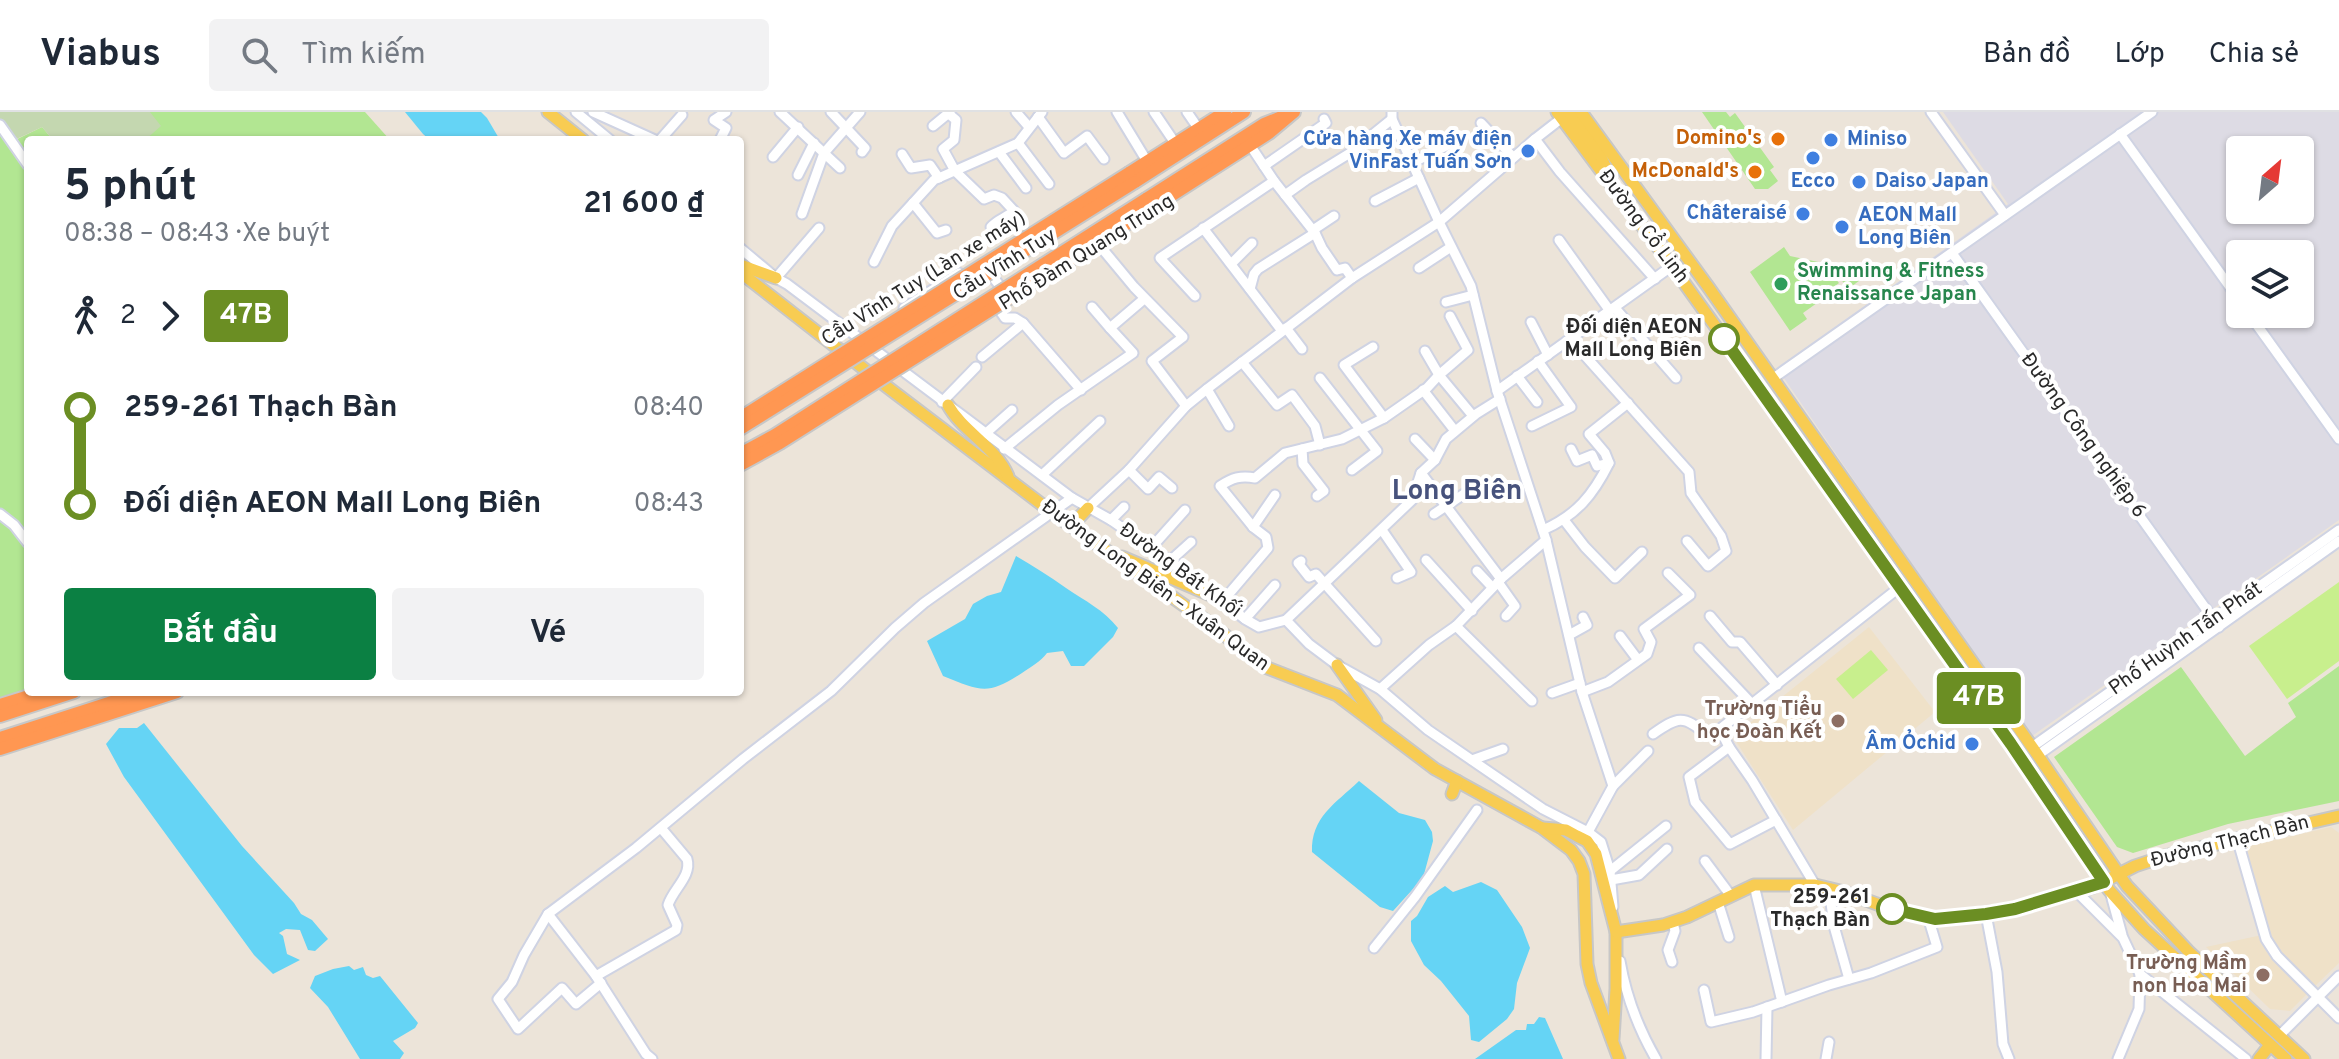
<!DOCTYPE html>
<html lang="vi">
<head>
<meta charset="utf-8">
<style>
  :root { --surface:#fff; --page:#f2f2f3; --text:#1f2937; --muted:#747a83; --line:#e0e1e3; --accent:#0b8043 }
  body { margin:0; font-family:Overpass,sans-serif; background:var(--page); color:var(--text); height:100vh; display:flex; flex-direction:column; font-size:30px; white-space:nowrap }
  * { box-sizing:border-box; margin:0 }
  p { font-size:26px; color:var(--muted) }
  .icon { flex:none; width:44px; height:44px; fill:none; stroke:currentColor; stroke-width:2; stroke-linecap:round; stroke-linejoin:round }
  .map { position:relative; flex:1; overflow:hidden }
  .panel { position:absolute; left:24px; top:24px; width:720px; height:560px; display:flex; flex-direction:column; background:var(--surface); border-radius:8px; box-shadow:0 2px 6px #0004 }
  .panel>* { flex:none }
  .badge { padding:0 16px; border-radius:6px; font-size:28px; line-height:52px }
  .needle { width:52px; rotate:28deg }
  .fabs { position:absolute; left:2226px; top:24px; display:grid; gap:16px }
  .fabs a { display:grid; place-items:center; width:88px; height:88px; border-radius:8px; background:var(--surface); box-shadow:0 2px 6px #0004; font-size:40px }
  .map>.badge { position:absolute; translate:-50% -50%; box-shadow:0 0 0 4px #fff }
  .legs { display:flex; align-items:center; gap:12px; height:88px; padding:0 40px; font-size:26px }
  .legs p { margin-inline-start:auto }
  .summary { display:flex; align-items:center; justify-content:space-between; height:136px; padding:0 40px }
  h1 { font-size:44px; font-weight:700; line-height:60px }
  .action { display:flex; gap:16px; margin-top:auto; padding:16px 40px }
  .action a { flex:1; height:92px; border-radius:8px; background:var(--accent); color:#fff; font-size:32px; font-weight:700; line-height:92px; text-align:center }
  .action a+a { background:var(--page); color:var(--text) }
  ul { padding:0 40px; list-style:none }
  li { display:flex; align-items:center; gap:28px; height:96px; font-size:30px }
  li i { display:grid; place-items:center; width:12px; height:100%; margin:0 10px; background:currentColor }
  li i::after { content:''; width:20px; height:20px; margin:-10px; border:6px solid; border-radius:50%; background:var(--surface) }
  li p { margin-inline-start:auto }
  li:first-child i { background:linear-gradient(#0000 50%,currentColor 0) }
  li:last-child i { background:linear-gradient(currentColor 50%,#0000 0) }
  header { display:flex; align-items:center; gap:48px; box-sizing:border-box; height:112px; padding:0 40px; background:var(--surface); border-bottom:2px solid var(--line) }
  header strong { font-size:38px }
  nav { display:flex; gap:44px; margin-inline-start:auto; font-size:28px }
  .search { width:560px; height:72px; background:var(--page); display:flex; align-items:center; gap:20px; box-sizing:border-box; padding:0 28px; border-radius:8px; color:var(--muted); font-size:30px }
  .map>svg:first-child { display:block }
</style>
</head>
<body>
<header>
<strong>Viabus</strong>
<div class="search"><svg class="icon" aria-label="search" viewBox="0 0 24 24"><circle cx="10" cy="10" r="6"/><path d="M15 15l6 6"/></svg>Tìm kiếm</div>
<nav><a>Bản đồ</a><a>Lớp</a><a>Chia sẻ</a></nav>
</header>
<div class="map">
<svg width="2339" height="947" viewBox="0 0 2339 947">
  <rect width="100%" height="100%" fill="#ece4d9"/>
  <path fill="#dddbe4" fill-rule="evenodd" d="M1943 0H2339V408L2032 624 1939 492 1777 256 2008 92ZM2240 38H2300V98H2240ZM2240 142H2300V202H2240Z"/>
  <g fill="#efe1c8">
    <path d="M1869 515 1935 600 1793 718 1737 631 1741 618Z"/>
    <path d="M2331 715 2339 721V851L2314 875 2279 840 2268 823 2246 735Z"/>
    <path d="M2262 823 2309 880 2290 899 2270 897 2206 835Z"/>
  </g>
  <g fill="#b2e692">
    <path d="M150 0H365L390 28H114Z"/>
    <path d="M1702 0H1726L1730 5 1735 1 1774 55 1770 58 1778 69 1768 77H1755Z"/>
    <path d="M42 15 53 28H28V577L0 586V23L7 32Z"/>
    <path d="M1784 135 1790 144 1823 151 1839 171 1835 174 1838 178 1833 182 1831 181 1803 201 1807 207 1790 219 1750 160Z"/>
    <path d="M1852 152 1863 166 1848 177 1838 163 1847 160Z"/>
    <path d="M2339 554V689L2228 712 2133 741 2117 735 2054 645 2181 555 2245 644 2296 605 2288 591Z"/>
  </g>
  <path fill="#c4d7b0" d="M0 0H150L161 14 145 28H53L42 15 6 32 0 23Z"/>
  <g fill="#c8ef8d">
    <path d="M2339 470V549L2287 587 2249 534Z"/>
    <path d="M1871 538 1888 558 1853 587 1836 567Z"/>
  </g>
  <g fill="#65d4f5">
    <path d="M405 0H481L487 6 500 28H430L423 22Z"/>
    <path d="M1016 444C1033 454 1049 464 1066 476 1085 489 1104 498 1118 516L1113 525 1084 554H1071L1063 539 1047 541C1040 550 1032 554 1022 561 987 584 981 579 943 564L927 529 965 507 973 492 987 484 1001 480Z"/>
    <path d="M144 611 242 734 294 791 301 802 312 808 328 827 315 839 308 838 300 818 286 817 279 821 283 824 287 842 300 848 273 862 254 843 124 665 106 632 119 616H137Z"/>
    <path d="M1359 669 1399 701 1425 708 1432 720 1433 729 1423 766 1393 799 1380 795 1312 740C1311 705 1335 692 1359 669Z"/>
    <path d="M1481 770 1497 778 1522 815 1530 836 1517 871 1514 897 1507 907 1479 930 1471 928 1469 904 1441 869 1424 853 1411 829V809L1417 804 1428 785 1445 774 1453 780Z"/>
    <path d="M349 854 354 858 363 855 366 863 373 866 380 864 418 911 415 916 393 929 404 941 400 947H360L328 895 310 876 315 864 333 857Z"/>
    <path d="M1539 905 1545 906 1563 947H1475L1516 918H1526L1527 912H1534Z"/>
  </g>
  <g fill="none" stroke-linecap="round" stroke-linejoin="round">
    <g stroke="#cfd3e3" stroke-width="13">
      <g id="minor">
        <path d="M576 0 610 28"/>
        <path d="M593 0 655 28"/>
        <path d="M780 0 840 56"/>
        <path d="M831 0 865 36 862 40"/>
        <path d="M1016 0 1029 15"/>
        <path d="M1117 0 1145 46"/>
        <path d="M1154 0 1173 28"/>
        <path d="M1187 0 1196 13"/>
        <path d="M1392 0V7L1439 110 1471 174 1497 279 1546 428 1582 580 1613 674 1588 720"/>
        <path d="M1931 0 2005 103"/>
        <path d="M949 2 956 8 954 28 943 37 955 59 984 87 994 83 1002 86 1014 99C1006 106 998 107 991 115"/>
        <path d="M1038 5 1064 41 1087 24 1104 47"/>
        <path d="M1481 11 1513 45"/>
        <path d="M0 13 28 53"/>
        <path d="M933 14 950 0"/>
        <path d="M2120 22 2240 189"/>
        <path d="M1535 27 1560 60 1655 167"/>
        <path d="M660 28 682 3"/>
        <path d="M720 28 726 16 714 8 726 0"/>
        <path d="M1018 31 1049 72"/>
        <path d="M1252 36 1274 69 1315 121 1322 136 1337 158 1345 156 1352 166"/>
        <path d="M999 40 1026 76"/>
        <path d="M902 42 911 56 930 53 939 66"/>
        <path d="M773 45 798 15"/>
        <path d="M1412 51 1450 32"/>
        <path d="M1264 54 1326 11 1324 7"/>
        <path d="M798 63 814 31"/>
        <path d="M1285 83 1306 68 1350 41 1392 7"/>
        <path d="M1375 89 1419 66"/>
        <path d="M913 91 937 121 946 118"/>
        <path d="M802 102 824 41 860 0"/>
        <path d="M1203 116 1282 219"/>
        <path d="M1313 118 1334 104"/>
        <path d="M1559 128 1610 199"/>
        <path d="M1100 134 1134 175 1183 225 1152 249 1186 294"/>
        <path d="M740 136 776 166 787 172 1072 386 1111 408 1170 449 1245 507 1259 515 1286 508 1309 532 1337 553 1380 577 1428 618 1543 697 1588 720 1601 730 1610 759 1613 795"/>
        <path d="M1952 141 2219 515"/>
        <path d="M874 150 892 114 934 68 1018 31 1042 0"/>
        <path d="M1231 152 1252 131"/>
        <path d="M986 156 1006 182"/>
        <path d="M1419 156 1451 135"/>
        <path d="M776 166 819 116"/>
        <path d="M1250 177 1254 162 1258 157 1315 121"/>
        <path d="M1195 184 1160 146 1274 69"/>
        <path d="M1446 190 1473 183"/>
        <path d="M1092 195 1110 216"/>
        <path d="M904 196 959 161"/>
        <path d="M998 196 1005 206H1015L1023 211 1081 278"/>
        <path d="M1615 196 1676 266"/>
        <path d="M2249 202 2339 327"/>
        <path d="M1531 210 1548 243"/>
        <path d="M1286 216 1302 237"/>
        <path d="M1571 228 1689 360 1691 381 1721 424 1726 439 1708 454 1687 429"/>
        <path d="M1373 235 1344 253 1384 306"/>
        <path d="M1425 239 1439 263 1468 238 1450 204"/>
        <path d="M982 245 1023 211"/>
        <path d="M1242 250 1277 293 1292 283 1315 314 1320 333"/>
        <path d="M1517 264 1537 290"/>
        <path d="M1320 266 1377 339 1352 358"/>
        <path d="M1772 267 2152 0"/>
        <path d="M1207 277 1229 314"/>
        <path d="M1423 278 1455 319"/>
        <path d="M1497 279 1672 154"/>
        <path d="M942 290 976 255"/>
        <path d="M1532 314 1571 295 1538 249"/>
        <path d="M985 322 1012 298"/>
        <path d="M1415 327 1435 348"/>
        <path d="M1004 337 1058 293 1133 241 1110 216 1144 187"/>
        <path d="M1302 337 1303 352 1324 379 1317 384"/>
        <path d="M1571 337 1577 349 1592 343 1597 354 1609 351"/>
        <path d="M1129 358 1148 377 1159 365 1172 376"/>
        <path d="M1421 361 1501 467"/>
        <path d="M1042 363 1100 309"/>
        <path d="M1088 396 1129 358 1186 294 1207 277 1352 166 1439 110 1535 27 1562 6"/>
        <path d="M0 402 14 413 28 431"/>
        <path d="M1434 402 1464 382"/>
        <path d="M1111 408 1124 395"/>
        <path d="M1564 408 1585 435 1615 466 1642 440"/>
        <path d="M1253 415 1275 383"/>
        <path d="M1382 418 1411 460 1397 466"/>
        <path d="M1543 418C1577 403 1593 383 1609 351L1605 341 1589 322 1628 291"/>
        <path d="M1151 436 1185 398"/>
        <path d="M1426 448 1472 499"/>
        <path d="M1170 449 1191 430"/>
        <path d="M1301 449 1298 451 1309 465 1316 462 1376 529"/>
        <path d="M1477 459 1492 475"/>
        <path d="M1498 470 1515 494 1506 504"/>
        <path d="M1213 484 1228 483 1268 436 1266 425 1253 415 1220 374C1232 366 1241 363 1255 366L1285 341 1342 327 1384 306 1427 276 1439 263 1473 304"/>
        <path d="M1710 504 1732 530H1740L1777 573"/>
        <path d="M1245 507 1275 473"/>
        <path d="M1286 508 1412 388 1421 361 1435 348 1446 327 1476 302 1500 287"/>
        <path d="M1456 514 1532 589"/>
        <path d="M1569 523 1587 513 1583 505"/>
        <path d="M1620 524 1638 548"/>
        <path d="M1699 536 1753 593"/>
        <path d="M1380 577 1429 533 1456 514 1503 465 1546 428"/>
        <path d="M1582 580 1608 570 1647 542 1651 530 1644 517 1690 483 1668 461"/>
        <path d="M1552 581 1580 571"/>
        <path d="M1720 617 1729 635 1752 668 1815 773"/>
        <path d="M1653 622C1677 605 1684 602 1706 623L1720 617 1900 475"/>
        <path d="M1729 635 1689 665 1695 690 1730 732 1776 708"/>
        <path d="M2032 635 2339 418"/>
        <path d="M2038 643 2339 429"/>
        <path d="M1472 648 1503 637"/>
        <path d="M1613 674 1648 639"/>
        <path d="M2237 726 2266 827 2277 844 2339 906"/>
        <path d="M1705 749 1731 784"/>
        <path d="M1610 759 1666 714"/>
        <path d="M1611 768 1639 763 1667 737"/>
        <path d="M1754 773 1782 890"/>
        <path d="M1829 776 1834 814 1849 867"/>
        <path d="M2076 779 2123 826 2140 862 2246 947"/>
        <path d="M2110 779 2122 823"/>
        <path d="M1718 790 1729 825"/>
        <path d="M548 802 596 864 646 942 652 947"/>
        <path d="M1986 802 1997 860 2003 932 2009 947"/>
        <path d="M1374 836 1415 785 1477 698"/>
        <path d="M1620 849C1626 884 1638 916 1656 947"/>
        <path d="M1672 850 1668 838 1675 819 1673 810"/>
        <path d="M596 864 676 818 677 813 668 793C673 777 692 764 687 747L661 716"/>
        <path d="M601 871 576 892 562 876 518 917 498 887 512 870 524 843 548 802 636 736 743 647 831 579 895 516 924 491 1072 386"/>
        <path d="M1704 878 1711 910 1753 900 1829 873 1871 861 1937 835 1928 805"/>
        <path d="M2279 924 2339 864"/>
        <path d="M1766 947 1767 895"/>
        <path d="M1826 947 1829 930"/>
        <path d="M2118 947 2139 897 2140 863"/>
      </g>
    </g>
    <g stroke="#c7c7c7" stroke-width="15">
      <g id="major">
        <path d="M548 0 583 28"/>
        <path d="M1557 0 1672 154 1759 275 2011 632 2109 778 2144 817 2286 947"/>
        <path d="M1569 0 1601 45 1607 58"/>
        <path d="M1581 0 1709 176 2037 642 2127 774 2188 839 2304 947"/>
        <path d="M740 153 776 166"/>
        <path d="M740 160 886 274 1053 401 1212 513 1265 555 1337 583 1435 657 1542 716 1571 738 1579 749 1584 762 1587 852 1591 871 1619 947"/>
        <path d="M948 293C963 320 996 335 1008 364"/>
        <path d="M1071 414 1088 396"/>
        <path d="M1122 445 1213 484"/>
        <path d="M1337 553 1376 608"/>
        <path d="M1452 682 1457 669"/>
        <path d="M1543 716 1566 718 1577 724 1587 729 1596 742 1616 820V877L1613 927"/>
        <path d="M1616 820 1663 813 1687 805 1754 773H1815L1844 780 1888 796 1935 807 2015 797 2093 775 2135 754 2165 744 2339 704"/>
        <path d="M2259 947 2270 933"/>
      </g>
    </g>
    <g stroke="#c7c7c7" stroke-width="16">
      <g id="highway">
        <path d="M1129 61 1225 0"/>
        <path d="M1135 70 1244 0"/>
        <path d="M1146 87 1264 12 1284 4"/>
        <path d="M1152 96 1269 21 1294 0"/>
        <path d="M0 593 42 580"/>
        <path d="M0 604 74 580"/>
        <path d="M0 626 143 580"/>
        <path d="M0 637 177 580"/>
      </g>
    </g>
    <use href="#minor" stroke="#fff" stroke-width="9"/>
    <use href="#major" stroke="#f8cc52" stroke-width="11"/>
    <use href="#highway" stroke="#ff9752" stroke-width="12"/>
    <g stroke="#c7c7c7" stroke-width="16" stroke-linecap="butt">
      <g id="highway-bridge">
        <path d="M740 306 1129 61"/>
        <path d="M740 317 1135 70"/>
        <path d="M740 342 775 323 1146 87"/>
        <path d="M740 353 780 331 1152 96"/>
      </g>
    </g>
    <use href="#highway-bridge" stroke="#ff9752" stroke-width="12"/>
  </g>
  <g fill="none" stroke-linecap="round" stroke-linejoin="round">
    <g stroke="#fff" stroke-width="18">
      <path id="line-1" d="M1724 227 2011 632 2104 770 2015 797 1986 802 1935 807 1892 797"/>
    </g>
    <use href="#line-1" stroke="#6b8e23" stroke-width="12"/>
  </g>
  <g fill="#e8710a" stroke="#fff" stroke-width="3">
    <circle cx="1778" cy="27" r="8"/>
    <circle cx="1755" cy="60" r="8"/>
  </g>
  <g fill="#3f7fe0" stroke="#fff" stroke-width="3">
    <circle cx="1831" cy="28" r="8"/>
    <circle cx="1528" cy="39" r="8"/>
    <circle cx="1813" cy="46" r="8"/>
    <circle cx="1859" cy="70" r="8"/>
    <circle cx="1803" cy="102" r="8"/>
    <circle cx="1842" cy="115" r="8"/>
    <circle cx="1972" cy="632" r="8"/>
  </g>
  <circle fill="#2e9e5b" stroke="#fff" stroke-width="3" cx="1781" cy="172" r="8"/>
  <g fill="#fff" stroke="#6b8e23" stroke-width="4">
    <circle cx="1724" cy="227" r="14"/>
    <circle cx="1892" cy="797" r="14"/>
  </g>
  <g fill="#8d6e63" stroke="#fff" stroke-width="3">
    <circle cx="1838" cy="609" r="8"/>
    <circle cx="2263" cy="863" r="8"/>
  </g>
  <g text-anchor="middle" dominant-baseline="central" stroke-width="8" stroke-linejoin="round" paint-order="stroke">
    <g font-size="20" font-weight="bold" fill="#c56008" stroke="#fff" text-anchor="end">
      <text x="1762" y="27">Domino's</text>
      <text x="1739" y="60">McDonald's</text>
    </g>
    <g font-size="20" font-weight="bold" fill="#366cbe" stroke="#fff" text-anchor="end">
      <text x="1512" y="28">Cửa hàng Xe máy điện<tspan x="1512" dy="23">VinFast Tuấn Sơn</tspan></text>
      <text x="1847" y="28" text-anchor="start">Miniso</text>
      <text x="1813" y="70" text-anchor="middle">Ecco</text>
      <text x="1875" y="70" text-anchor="start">Daiso Japan</text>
      <text x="1787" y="102">Châteraisé</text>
      <text x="1858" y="104" text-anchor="start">AEON Mall<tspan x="1858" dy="23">Long Biên</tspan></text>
      <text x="1956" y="632">Âm Ỏchid</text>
    </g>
    <g font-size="20" fill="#292929" stroke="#fff">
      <text transform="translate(1643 115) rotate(53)">Đường Cổ Linh</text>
      <text transform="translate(1087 141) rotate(-32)">Phố Đàm Quang Trung</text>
      <text transform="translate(1005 153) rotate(-32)">Cầu Vĩnh Tuy</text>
      <text transform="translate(924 167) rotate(-32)">Cầu Vĩnh Tuy (Làn xe máy)</text>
      <text transform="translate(2083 324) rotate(54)">Đường Công nghiệp 6</text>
      <text transform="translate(1180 459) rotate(36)">Đường Bát Khối</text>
      <text transform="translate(1155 474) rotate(36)">Đường Long Biên – Xuân Quan</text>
      <text transform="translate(2186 527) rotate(-35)">Phố Huỳnh Tấn Phát</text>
      <text transform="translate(2230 730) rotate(-14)">Đường Thạch Bàn</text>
    </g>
    <g font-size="20" font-weight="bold" fill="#27864d" stroke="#fff" text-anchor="start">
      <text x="1797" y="160">Swimming &amp; Fitness<tspan x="1797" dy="23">Renaissance Japan</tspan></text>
    </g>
    <g font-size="20" font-weight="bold" fill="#292929" stroke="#fff" text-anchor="end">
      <text x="1702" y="216">Đối diện AEON<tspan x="1702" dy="23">Mall Long Biên</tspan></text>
      <text x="1870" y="786">259-261<tspan x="1870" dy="23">Thạch Bàn</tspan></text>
    </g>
    <g font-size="20" font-weight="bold" fill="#785e54" stroke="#fff" text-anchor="end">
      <text x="1822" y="598">Trường Tiểu<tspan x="1822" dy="23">học Đoàn Kết</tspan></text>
      <text x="2247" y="852">Trường Mầm<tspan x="2247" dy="23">non Hoa Mai</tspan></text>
    </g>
    <g font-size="28" font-weight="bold" fill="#47527c" stroke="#fff">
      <text x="1457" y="380">Long Biên</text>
    </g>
  </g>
</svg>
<div class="fabs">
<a><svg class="needle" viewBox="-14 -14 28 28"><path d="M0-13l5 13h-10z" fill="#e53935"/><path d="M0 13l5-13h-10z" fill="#747a83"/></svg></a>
<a><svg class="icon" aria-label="layers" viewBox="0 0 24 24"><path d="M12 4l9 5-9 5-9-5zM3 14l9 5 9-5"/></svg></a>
</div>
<b class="badge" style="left:1979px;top:586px;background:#6b8e23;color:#fff">47B</b>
<section class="panel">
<div class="summary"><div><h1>5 phút</h1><p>08:38 – 08:43 · Xe buýt</p></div><b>21 600 ₫</b></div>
<div class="legs"><svg class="icon" aria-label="walk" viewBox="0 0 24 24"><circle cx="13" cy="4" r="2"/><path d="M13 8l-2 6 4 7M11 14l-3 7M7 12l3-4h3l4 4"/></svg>2<svg class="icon" aria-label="forward" viewBox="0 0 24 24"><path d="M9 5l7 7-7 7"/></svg><b class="badge" style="background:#6b8e23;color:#fff">47B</b></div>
<ul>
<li><i style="color:#6b8e23"></i><b>259-261 Thạch Bàn</b><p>08:40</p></li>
<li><i style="color:#6b8e23"></i><b>Đối diện AEON Mall Long Biên</b><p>08:43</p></li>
</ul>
<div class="action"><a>Bắt đầu</a><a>Vé</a></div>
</section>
</div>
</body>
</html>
